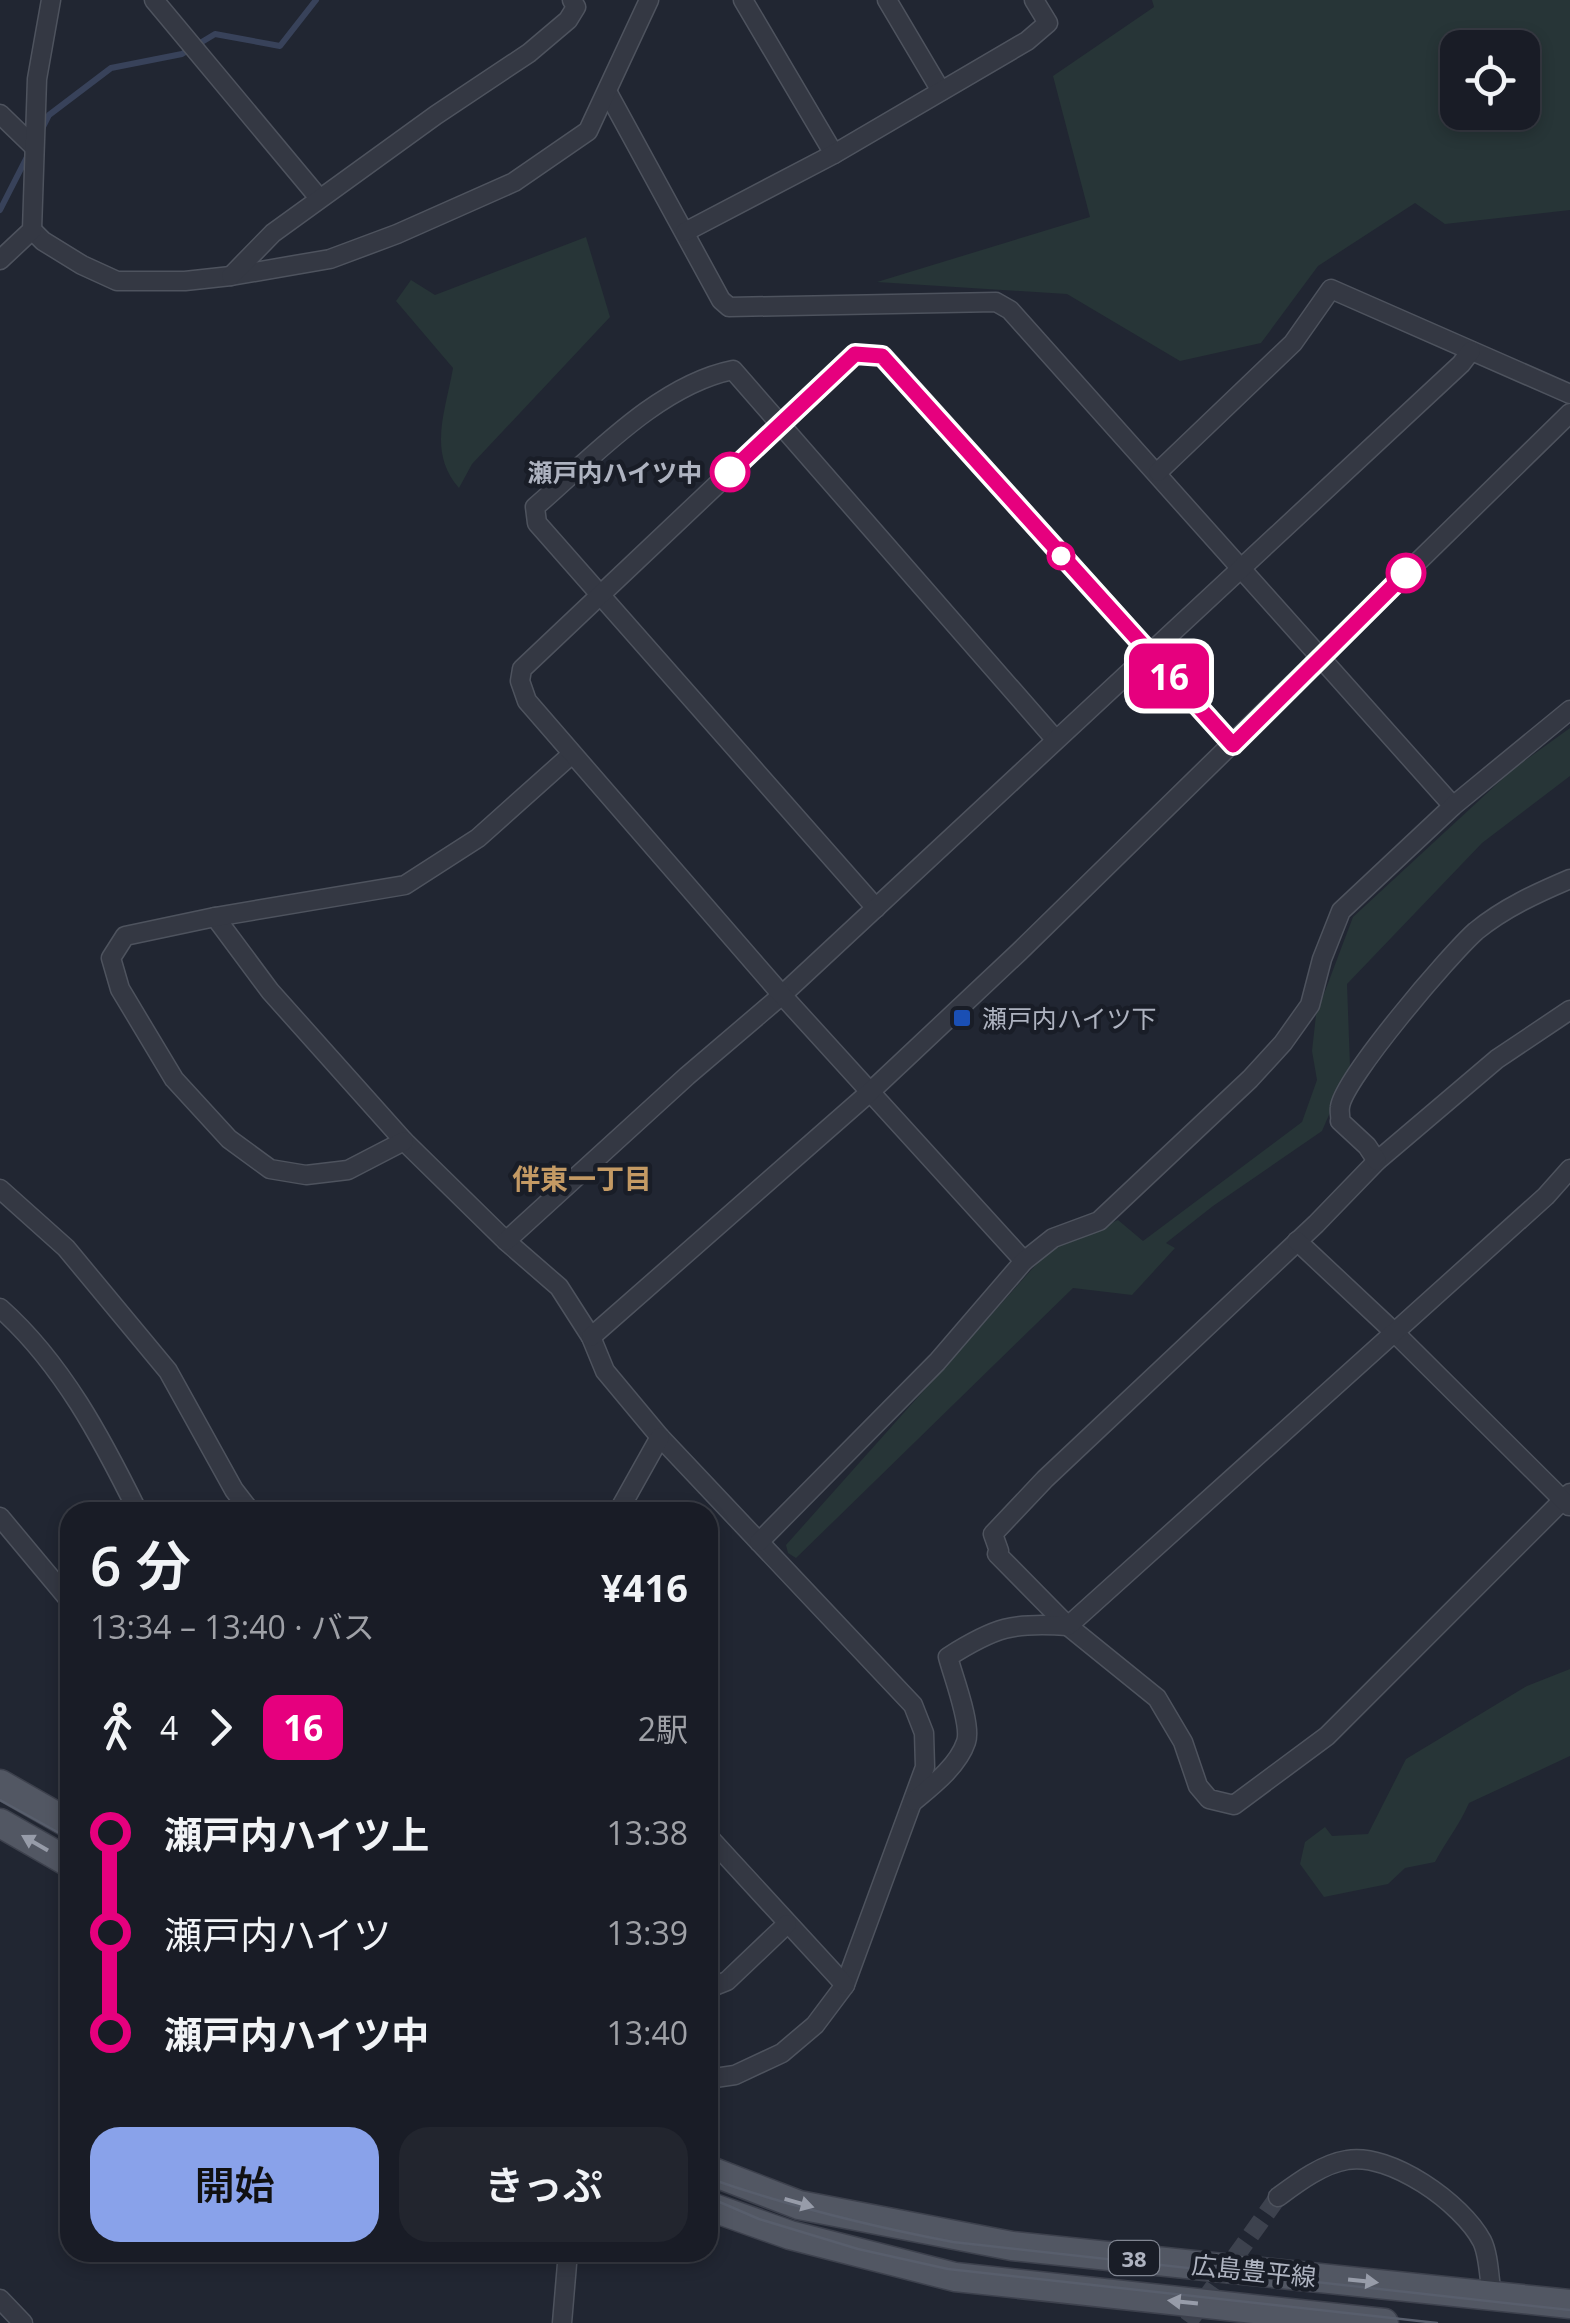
<!DOCTYPE html>
<html lang="ja">
<head>
<meta charset="utf-8">
<style>
  :root { --surface:#191c26; --page:#22252e; --text:#f1f3f6; --muted:#9fa1a7; --line:#373a43; --accent:#89a2ea }
  body { margin:0; font-family:"Open Sans","Noto Sans JP",sans-serif; background:var(--page); color:var(--text); height:100vh; display:flex; flex-direction:column; font-size:38px; white-space:nowrap }
  * { box-sizing:border-box; margin:0 }
  p { font-size:32px; color:var(--muted) }
  .icon { flex:none; width:55px; height:55px; fill:none; stroke:currentColor; stroke-width:2; stroke-linecap:round; stroke-linejoin:round }
  .map { position:relative; flex:1; overflow:hidden }
  .details { position:absolute; left:60px; top:1502px; width:658px; height:760px; display:flex; flex-direction:column; background:var(--surface); border-radius:30px; box-shadow:0 5px 15px #0003,0 0 0 2px var(--line) }
  .details>* { flex:none }
  .badge { padding:0 20px; border-radius:15px; font-size:35px; line-height:65px }
  .tools { position:absolute; left:1440px; top:30px; display:grid; gap:20px }
  .tools a { display:grid; place-items:center; width:100px; height:100px; border-radius:20px; background:var(--surface); box-shadow:0 5px 15px #0003,0 0 0 2px var(--line); font-size:50px }
  .map>.badge { position:absolute; translate:-50% -50%; box-shadow:0 0 0 5px #fff }
  .legs { display:flex; align-items:center; gap:15px; height:110px; padding:0 30px; font-size:32px }
  .legs p { margin-inline-start:auto }
  .summary { display:flex; align-items:center; justify-content:space-between; height:170px; padding:0 30px }
  h1 { font-size:55px; font-weight:600; line-height:75px }
  .button { display:flex; gap:20px; margin-top:auto; padding:20px 30px }
  .button a { flex:1; height:115px; border-radius:30px; background:var(--accent); color:#111; font-size:40px; font-weight:600; line-height:115px; text-align:center }
  .button a+a { background:var(--page); color:var(--text) }
  ul { padding:0 30px; list-style:none }
  li { display:flex; align-items:center; gap:35px; height:100px; font-size:38px }
  li i { display:grid; place-items:center; width:15px; height:100%; margin:0 12px; background:currentColor }
  li i::after { content:''; width:25px; height:25px; margin:-12px; border:8px solid; border-radius:50%; background:var(--surface) }
  li p { margin-inline-start:auto }
  li:first-child i { background:linear-gradient(#0000 50%,currentColor 0) }
  li:last-child i { background:linear-gradient(currentColor 50%,#0000 0) }
  .map>svg:first-child { display:block }
</style>
</head>
<body>
<div class="map">
<svg width="1570" height="2323" viewBox="0 0 1570 2323">
  <rect width="100%" height="100%" fill="#212632"/>
  <g fill="#273537" fill-rule="evenodd">
    <path d="M1152 0H1570V210L1445 224 1415 203 1318 266 1261 343 1180 361 1067 294 877 282 1090 217 1053 76 1154 7ZM1458 48H1522V112H1458Z"/>
    <path d="M586 237 610 317 472 464 459 488C427 452 446 410 453 368L396 301 411 280 435 295Z"/>
    <path d="M1570 728V776L1482 843 1347 984 1350 1066 1322 1131 1213 1206 1166 1243 1175 1248 1132 1295 1073 1288 796 1558 788 1553 786 1545 1049 1250 1118 1220 1143 1241 1302 1122 1317 1080 1312 1051 1316 1015 1353 917 1512 770Z"/>
    <path d="M1570 1669V1756L1469 1803C1459 1826 1446 1841 1435 1862L1405 1868 1388 1884 1324 1897 1300 1864 1305 1842 1325 1827 1332 1836 1368 1834 1406 1759 1527 1686Z"/>
  </g>
  <g fill="none" stroke-linecap="round" stroke-linejoin="round">
    <g stroke="#38425a" stroke-width="6">
      <path d="M42 129 49 115 111 68 182 54 215 34 280 46 316 0"/>
      <path d="M0 210 29 153"/>
    </g>
    <path stroke="#3d424e" stroke-width="18" stroke-dasharray="18 9" stroke-linecap="butt" d="M1188 2323 1278 2197"/>
    <g stroke="#4e535e" stroke-width="21">
      <g id="minor">
        <path d="M154 0 319 198"/>
        <path d="M743 0 834 154"/>
        <path d="M887 0 941 91"/>
        <path d="M608 93 721 300 729 307 996 302 1010 310 1453 806"/>
        <path d="M0 114 33 146"/>
        <path d="M32 230 43 241 82 265 117 281H185L231 276 330 259 397 234 514 182 588 131 649 0"/>
        <path d="M685 232 834 154 1027 41 1048 23 1034 0"/>
        <path d="M0 260 32 230 37 79 51 0"/>
        <path d="M231 276 273 233 436 115 529 53 568 20 576 7 572 0"/>
        <path d="M1158 472 1293 343 1331 289 1570 394"/>
        <path d="M876 908 537 523 535 507C591 459 658 385 733 370L1055 739"/>
        <path d="M215 917 270 991 404 1141 506 1241 559 1287 591 1337 605 1371 660 1437 913 1705 924 1733 925 1767 845 1985 815 2025 782 2053 735 2075 708 2079"/>
        <path d="M1570 1010 1497 1059 1377 1161 1316 1224 1045 1479 993 1534 999 1551 997 1554 1068 1626 1157 1698 1183 1742 1198 1786 1209 1799 1234 1805 1327 1736 1570 1493"/>
        <path d="M404 1141 348 1170 306 1175 270 1169 229 1139 174 1079 120 989 111 958 125 936 215 917 405 885 478 838 572 754"/>
        <path d="M1377 1161 1367 1146 1340 1121C1341 1117 1339 1112 1340 1107 1343 1079 1451 953 1476 931 1504 908 1537 893 1570 879"/>
        <path d="M0 1189 66 1248 168 1371 234 1490 251 1512"/>
        <path d="M506 1241 687 1076 782 995 1461 364 1471 351"/>
        <path d="M1297 1241 1393 1331 1569 1506"/>
        <path d="M1024 1261 782 995 527 701 520 681 522 669 855 354 883 356 1233 745"/>
        <path d="M0 1308C62 1363 102 1439 138 1512"/>
        <path d="M591 1337 870 1092 1019 952 1570 413"/>
        <path d="M618 1512 660 1437"/>
        <path d="M0 1517 70 1601"/>
        <path d="M759 1542 937 1362 1024 1261 1053 1238 1099 1221 1250 1079 1283 1043 1310 1005 1322 959 1341 911 1453 806 1570 710"/>
        <path d="M914 1801C932 1786 958 1766 966 1742 972 1725 953 1676 948 1657 995 1627 1013 1622 1068 1626L1546 1196 1570 1169"/>
        <path d="M708 1836 845 1985"/>
        <path d="M708 1982 712 1987 727 1981 787 1924"/>
        <path d="M1278 2197C1297 2183 1322 2164 1347 2160 1390 2152 1462 2203 1482 2241 1489 2255 1489 2279 1492 2295"/>
        <path d="M0 2299 23 2323"/>
        <path d="M562 2323 568 2252"/>
      </g>
    </g>
    <g stroke="#3d414d" stroke-width="31">
      <g id="primary">
        <path d="M0 1784 70 1824"/>
        <path d="M0 1823 70 1863"/>
        <path d="M708 2170 799 2205 1012 2246 1570 2304"/>
        <path d="M708 2206 790 2235 955 2277 1384 2323"/>
      </g>
    </g>
    <use href="#minor" stroke="#343843" stroke-width="18"/>
    <use href="#primary" stroke="#525763" stroke-width="28"/>
    <g stroke="#585e6c" stroke-width="2.5">
      <path d="M0 1800 70 1839"/>
      <path d="M708 2178C788 2206 869 2226 953 2242L1570 2310"/>
      <path d="M708 2197 759 2219 858 2249 948 2269 1437 2323"/>
    </g>
  </g>
  <defs><path id="oneway-solid" d="M-6-.8H1V-3.2L6.5 0L1 3.2V.8H-6Z" transform="scale(2.5)"/></defs>
  <g fill="#979ca9">
    <use href="#oneway-solid" transform="translate(35 1843) rotate(-150)"/>
    <use href="#oneway-solid" transform="translate(799 2203) rotate(16)"/>
    <use href="#oneway-solid" transform="translate(1363 2281) rotate(6)"/>
    <use href="#oneway-solid" transform="translate(1183 2302) rotate(-174)"/>
  </g>
  <g fill="none" stroke-linecap="round" stroke-linejoin="round">
    <g stroke="#fff" stroke-width="22">
      <path id="line-1" d="M730 472 855 354 882 356 1233 745 1406 573"/>
    </g>
    <use href="#line-1" stroke="#e6007e" stroke-width="15"/>
  </g>
  <g fill="#fff" stroke="#e6007e" stroke-width="5">
    <circle cx="730" cy="472" r="18"/>
    <circle cx="1061" cy="556" r="12"/>
    <circle cx="1406" cy="573" r="18"/>
  </g>
  <rect fill="#1a4fb4" stroke="#191d27" stroke-width="4" x="952" y="1008" width="20" height="20" rx="5"/>
  <g text-anchor="middle" dominant-baseline="central" stroke-width="9" stroke-linejoin="round" paint-order="stroke">
    <rect fill="#191d27" stroke="#818692" stroke-width="2.5" x="1109" y="2241" width="50" height="34" rx="8"/>
    <g font-size="22" font-weight="bold" fill="#aeb3c0">
      <text x="1134" y="2258">38</text>
    </g>
    <g font-size="25" font-weight="bold" fill="#aeb3c0" stroke="#191d27" text-anchor="end">
      <text x="702" y="472">瀬戸内ハイツ中</text>
    </g>
    <g font-size="25" fill="#aeb3c0" stroke="#191d27" text-anchor="start">
      <text x="982" y="1018">瀬戸内ハイツ下</text>
    </g>
    <g font-size="25" fill="#aeb3c0" stroke="#191d27">
      <text transform="translate(1254 2270) rotate(6)">広島豊平線</text>
    </g>
    <g font-size="28" font-weight="bold" fill="#c49a64" stroke="#191d27">
      <text x="582" y="1178">伴東一丁目</text>
    </g>
  </g>
</svg>
<div class="tools">
<a><svg class="icon" aria-label="locate" viewBox="0 0 24 24"><circle cx="12" cy="12" r="6"/><path d="M12 2v4M12 18v4M2 12h4M18 12h4"/></svg></a>
</div>
<b class="badge" style="left:1169px;top:676px;background:#e6007e;color:#fff">16</b>
<section class="details">
<div class="summary"><div><h1>6 分</h1><p>13:34 – 13:40 · バス</p></div><b>¥416</b></div>
<div class="legs"><svg class="icon" aria-label="walk" viewBox="0 0 24 24"><circle cx="13" cy="4" r="2"/><path d="M13 8l-2 6 4 7M11 14l-3 7M7 12l3-4h3l4 4"/></svg>4<svg class="icon" aria-label="forward" viewBox="0 0 24 24"><path d="M9 5l7 7-7 7"/></svg><b class="badge" style="background:#e6007e;color:#fff">16</b><p>2駅</p></div>
<ul>
<li><i style="color:#e6007e"></i><b>瀬戸内ハイツ上</b><p>13:38</p></li>
<li><i style="color:#e6007e"></i><span>瀬戸内ハイツ</span><p>13:39</p></li>
<li><i style="color:#e6007e"></i><b>瀬戸内ハイツ中</b><p>13:40</p></li>
</ul>
<div class="button"><a>開始</a><a>きっぷ</a></div>
</section>
</div>
</body>
</html>
